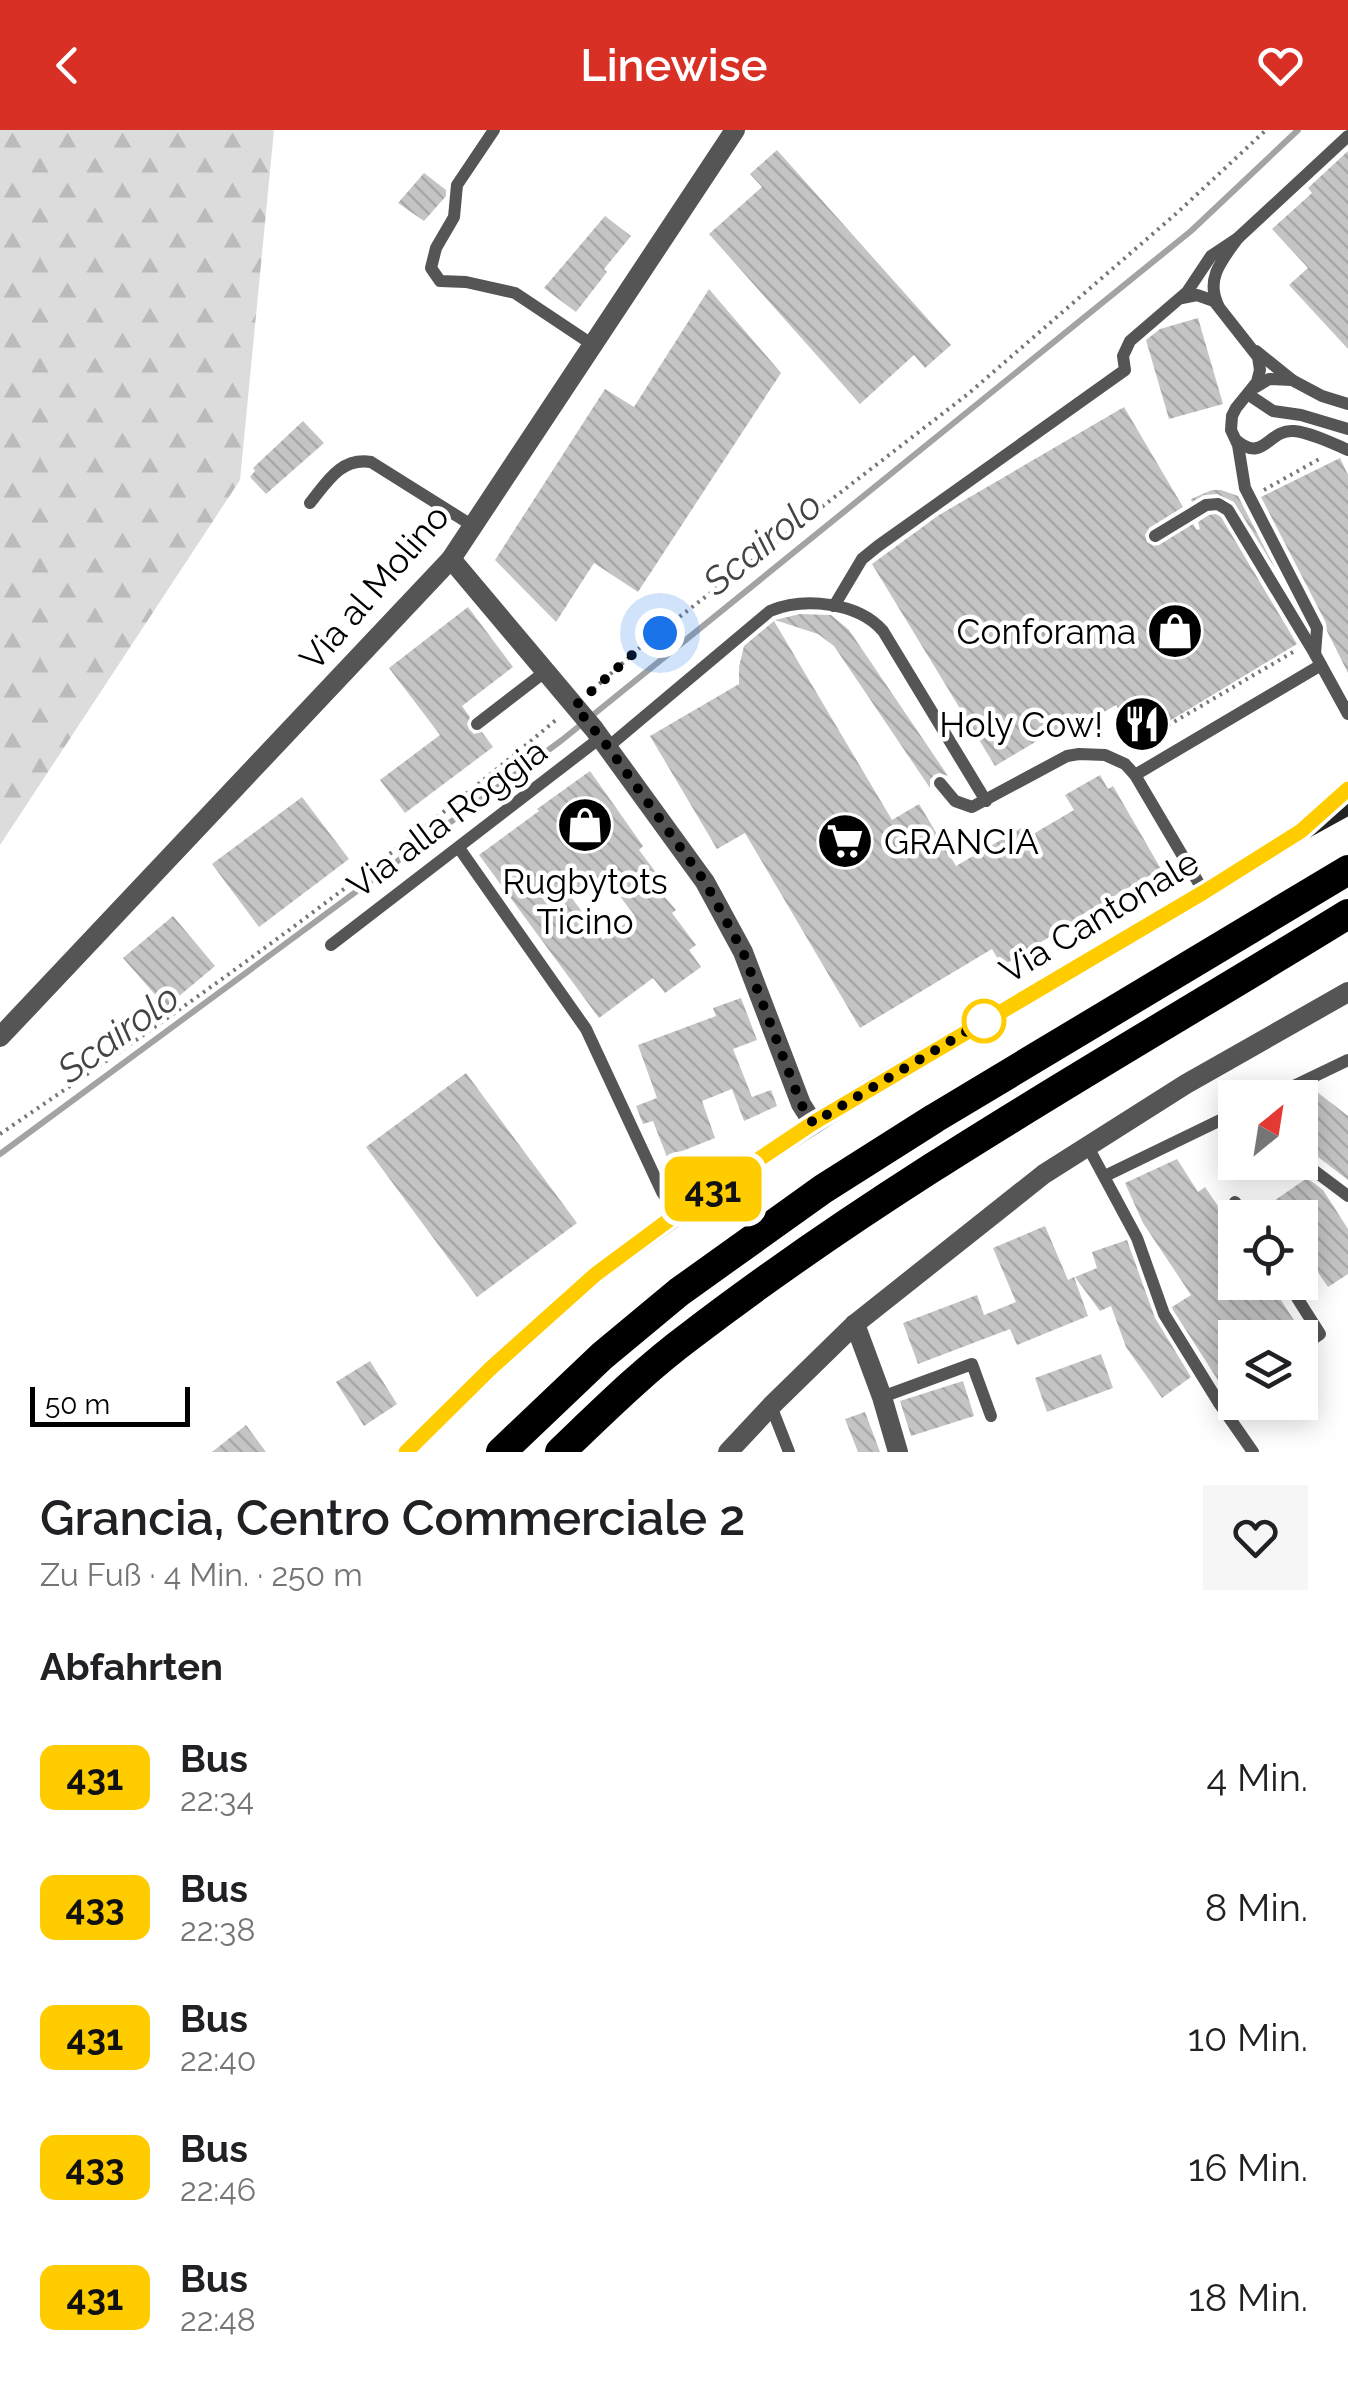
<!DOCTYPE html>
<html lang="de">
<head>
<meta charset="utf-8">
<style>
  :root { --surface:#fff; --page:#f6f6f6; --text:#202124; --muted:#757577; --accent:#d93025 }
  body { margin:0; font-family:Raleway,sans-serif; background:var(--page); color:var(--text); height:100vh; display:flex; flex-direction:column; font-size:38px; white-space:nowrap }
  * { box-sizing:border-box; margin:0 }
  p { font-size:32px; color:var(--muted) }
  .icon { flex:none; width:55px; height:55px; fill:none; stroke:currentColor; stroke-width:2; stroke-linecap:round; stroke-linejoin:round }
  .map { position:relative; height:1322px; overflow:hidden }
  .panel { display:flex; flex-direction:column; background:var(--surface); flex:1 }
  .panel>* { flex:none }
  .badge { padding:0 20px; border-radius:15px; font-size:35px; line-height:65px }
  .needle { width:65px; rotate:30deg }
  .tools { position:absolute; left:1218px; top:950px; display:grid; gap:20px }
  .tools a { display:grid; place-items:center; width:100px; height:100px; border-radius:0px; background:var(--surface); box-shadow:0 5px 25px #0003; font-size:50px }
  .scale { position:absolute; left:30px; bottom:25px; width:160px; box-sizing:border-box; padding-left:10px; border:5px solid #000; border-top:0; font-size:28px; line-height:35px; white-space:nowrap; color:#000; -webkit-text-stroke:8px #fff; paint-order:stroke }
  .you { position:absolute; width:50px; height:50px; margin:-25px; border:8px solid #fff; border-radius:50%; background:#1a73e8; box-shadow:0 0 0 15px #1a73e833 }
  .map>.badge { position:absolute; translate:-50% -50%; box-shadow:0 0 0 5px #fff }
  h2 { padding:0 40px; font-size:38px; line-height:90px }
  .round { display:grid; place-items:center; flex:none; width:105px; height:105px; border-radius:0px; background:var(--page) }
  .overview { display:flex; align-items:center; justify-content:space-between; height:170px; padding:0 40px }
  h1 { font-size:48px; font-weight:600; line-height:75px }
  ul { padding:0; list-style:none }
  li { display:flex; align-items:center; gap:30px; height:130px; padding:0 40px }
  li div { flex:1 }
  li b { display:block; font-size:38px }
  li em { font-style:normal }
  li .badge { min-width:110px; font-weight:700; text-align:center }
  header { display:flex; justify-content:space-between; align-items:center; height:130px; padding:0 40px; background:var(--accent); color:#fff; font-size:45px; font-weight:600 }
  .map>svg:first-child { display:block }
</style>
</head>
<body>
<header><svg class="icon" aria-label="back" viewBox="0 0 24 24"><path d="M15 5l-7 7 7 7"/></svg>Linewise<svg class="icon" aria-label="heart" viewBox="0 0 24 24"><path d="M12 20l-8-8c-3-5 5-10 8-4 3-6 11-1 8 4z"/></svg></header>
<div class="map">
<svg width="1348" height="1322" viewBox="0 0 1348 1322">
  <defs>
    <pattern id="forest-firs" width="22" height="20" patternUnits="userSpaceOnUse" patternTransform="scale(2.5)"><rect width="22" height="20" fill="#dcdcdc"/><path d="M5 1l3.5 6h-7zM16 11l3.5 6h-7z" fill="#bbb"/></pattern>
    <pattern id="building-back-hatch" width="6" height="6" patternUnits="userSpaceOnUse" patternTransform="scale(2.5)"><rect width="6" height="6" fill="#c4c4c4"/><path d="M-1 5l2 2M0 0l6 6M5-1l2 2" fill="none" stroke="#a7a7a7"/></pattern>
  </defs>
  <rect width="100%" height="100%" fill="#fff"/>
  <path fill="url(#forest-firs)" d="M0 0H274L240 350 0 715Z"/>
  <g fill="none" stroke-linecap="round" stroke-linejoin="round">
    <path stroke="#a3a3a3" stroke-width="6" d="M0 1024 562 610 1191 101 1298 0"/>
  </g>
  <g fill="url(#building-back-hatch)" fill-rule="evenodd">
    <path d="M777 20 951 215 925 238 914 225 860 274 709 104 762 57 750 44Z"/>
    <path d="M1348 21V219L1289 155 1308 138 1272 99 1312 63 1308 58Z"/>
    <path d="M424 43 446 60V66L424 91 398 73Z"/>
    <path d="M605 86 631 106 604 139 607 142 576 182 544 158Z"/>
    <path d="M709 159 781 243 638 462 594 433 556 492 495 430 605 259 634 277Z"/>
    <path d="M1198 188 1223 274 1169 289 1146 210 1160 199Z"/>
    <path d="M1124 277 1183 377 1149 398 1145 405 1147 412 1154 416 1159 415 1193 394 1197 400 1200 399 1198 392 1209 385 1216 384 1221 387 1297 514 1138 610 1116 575 1083 594 1079 586 995 636 872 434 939 385Z"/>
    <path d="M303 291 324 313 266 364 250 347 255 341 253 338Z"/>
    <path d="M1340 328 1348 345V543L1327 501 1326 493 1261 367Z"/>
    <path d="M1212 360H1221L1238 366 1276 440 1234 372 1217 364 1204 365 1192 372 1191 369Z"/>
    <path d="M468 477 513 537 462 576 470 587 467 594 469 599 474 604 482 602 493 617 405 683 380 650 440 605 389 538Z"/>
    <path d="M800 484 831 485 849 500 948 646 939 643 934 645 930 650V658L834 516 818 504 775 490Z"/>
    <path d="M774 491 892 690 919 674 956 736 1023 697 1028 707 1074 680 1065 665 1100 645 1108 659 1113 656 1161 739 1076 788 1077 790 1002 836 992 819 860 898 745 703 717 719 650 606 739 554V537L744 516Z"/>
    <path d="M590 641 643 716 639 720 670 761 664 766 676 780 672 783 696 815 689 820 701 837 665 863 653 848 599 888 479 725 539 681 537 679ZM603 744 635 786 603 810 571 767Z"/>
    <path d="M302 667 349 729 259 797 212 734Z"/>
    <path d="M173 786 215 836 166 877 123 828Z"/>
    <path d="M741 868 757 910 733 919 752 967 771 960 777 976 744 991 732 959 702 971 715 1008 667 1027 653 991 643 994 636 976 657 968 638 915 716 886 713 878Z"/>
    <path d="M466 943 577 1093 477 1167 366 1017Z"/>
    <path d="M1317 962 1348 986V1050L1300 1013V984Z"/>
    <path d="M1177 1029 1198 1062 1205 1057 1235 1101V1152H1269L1303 1204 1298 1208H1235V1250L1223 1258 1173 1180 1172 1177 1191 1165 1143 1093 1125 1053Z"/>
    <path d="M1307 1048 1323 1060 1348 1099V1144L1328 1157 1300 1116V1088H1281L1271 1073Z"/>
    <path d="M1045 1096 1068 1150 1074 1147 1088 1186 1017 1215 1010 1199 918 1234 903 1193 977 1165 984 1185 1016 1172 993 1118Z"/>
    <path d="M1127 1110 1155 1188 1191 1247 1162 1268 1126 1217 1111 1176 1100 1181 1075 1147 1097 1138 1092 1122Z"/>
    <path d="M1101 1224 1113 1258 1047 1282 1035 1248Z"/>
    <path d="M370 1231 397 1274 364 1296 336 1252Z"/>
    <path d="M963 1251 974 1286 911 1306 900 1271Z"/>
    <path d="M865 1282 880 1322H858L845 1289Z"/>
    <path d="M246 1295 266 1322H212Z"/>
  </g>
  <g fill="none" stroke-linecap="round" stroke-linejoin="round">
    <g stroke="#777" stroke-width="4" stroke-dasharray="2.5 5" stroke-linecap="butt">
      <path d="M1264 360 1321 328"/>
      <path d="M588 564 643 515 968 264 1178 82 1266 0"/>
      <path d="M1155 603 1293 522"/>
      <path d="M0 1004C191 874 381 738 557 589"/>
    </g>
    <g stroke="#555" stroke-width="12">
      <path d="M494 0 457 55 454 87 436 118 431 138 440 151 466 152 515 163 593 215"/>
      <path d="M1238 108 1348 6"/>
      <path d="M1182 168 1197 165 1214 171 1258 227 1260 240 1257 252 1236 278 1232 286 1231 300 1238 315 1245 358 1317 498 1315 524"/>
      <path d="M1292 250 1322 266 1348 274"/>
      <path d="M1256 257 1269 249 1292 250 1256 221"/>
      <path d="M1249 265 1273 281 1301 285 1348 299"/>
      <path d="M1237 311C1264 333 1268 299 1294 301 1312 303 1332 313 1348 320"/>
      <path d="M310 373C327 352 341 327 371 332L473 396"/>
      <path d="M1155 406 1206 375 1218 374 1228 380 1315 524 1348 584"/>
      <path d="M834 476 862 429 878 416 1125 240 1123 226 1130 211 1187 162 1211 126 1238 108C1223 129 1205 148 1218 175"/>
      <path d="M477 594 546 541"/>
      <path d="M608 617 770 481C804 467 858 472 883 501L986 671"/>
      <path d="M1135 645 1321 535"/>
      <path d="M940 653 955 671 972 677 1067 626 1079 624 1105 625 1125 634 1135 645 1204 762"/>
      <path d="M459 718 586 899 662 1062 677 1084"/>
      <path d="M331 815 600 608"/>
      <path d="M1269 968 1348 930"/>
      <path d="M1087 1015 1137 1108 1164 1184 1219 1273 1235 1262"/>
      <path d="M1300 1030 1348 1066"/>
      <path d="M1105 1046 1235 983"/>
      <path d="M1235 1072 1245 1088"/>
      <path d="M1287 1152 1320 1204 1300 1218"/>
      <path d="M882 1267 972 1234 991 1286"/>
      <path d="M1219 1273 1253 1322"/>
      <path d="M771 1276 789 1322"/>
    </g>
    <g stroke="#555" stroke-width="20">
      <path d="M451 429 594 599 705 752 743 822 801 974 813 993"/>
      <path d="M0 907 451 429 735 0"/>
      <path d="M855 1194 882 1267 898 1322"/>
    </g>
    <path stroke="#555" stroke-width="20" d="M728 1322 771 1276 855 1194 1044 1044 1186 954 1348 862"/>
    <path stroke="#222" stroke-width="20" d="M406 1322 491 1238 596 1144 727 1049 869 959 1204 762 1301 701 1348 675"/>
    <g stroke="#000" stroke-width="30">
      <path d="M501 1322 602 1226 679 1162 823 1059 935 988 1348 740"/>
      <path d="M560 1322C602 1282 643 1241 690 1206 897 1047 1126 921 1348 784"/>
    </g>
  </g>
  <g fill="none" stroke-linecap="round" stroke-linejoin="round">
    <g stroke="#fff" stroke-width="22">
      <path id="line" d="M406 1322 491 1238 596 1144 677 1084 813 993 1204 762 1301 701 1348 659"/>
    </g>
    <use href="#line" stroke="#fc0" stroke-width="15"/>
    <path stroke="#000" stroke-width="10" stroke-dasharray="0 18" d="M660 503 643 515 575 576 608 617 705 752 743 822 801 974 813 993 984 891"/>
  </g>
  <defs>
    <g id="shop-disc" transform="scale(2.875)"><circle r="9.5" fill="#000" stroke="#fff"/><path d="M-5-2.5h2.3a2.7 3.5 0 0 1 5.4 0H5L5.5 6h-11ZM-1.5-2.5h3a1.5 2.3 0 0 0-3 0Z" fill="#fff"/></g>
    <g id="restaurant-disc" transform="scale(2.875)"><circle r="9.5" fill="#000" stroke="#fff"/><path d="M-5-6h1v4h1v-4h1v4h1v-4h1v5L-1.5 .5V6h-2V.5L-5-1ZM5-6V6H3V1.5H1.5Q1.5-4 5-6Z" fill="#fff"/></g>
    <g id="supermarket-disc" transform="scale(2.875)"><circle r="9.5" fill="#000" stroke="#fff"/><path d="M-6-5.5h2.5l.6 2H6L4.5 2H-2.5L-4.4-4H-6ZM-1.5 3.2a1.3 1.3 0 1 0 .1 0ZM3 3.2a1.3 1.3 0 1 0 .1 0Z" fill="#fff"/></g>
  </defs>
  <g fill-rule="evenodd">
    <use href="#shop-disc" x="1175" y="501"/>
    <use href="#restaurant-disc" x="1142" y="594"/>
    <use href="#shop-disc" x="585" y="695"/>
    <use href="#supermarket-disc" x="845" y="711"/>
  </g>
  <circle fill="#fff" stroke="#fc0" stroke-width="5" cx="984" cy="891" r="20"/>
  <g text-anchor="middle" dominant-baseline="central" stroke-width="9" stroke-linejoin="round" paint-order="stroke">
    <g font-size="35" fill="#000" stroke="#fff">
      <text transform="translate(374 457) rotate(-49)">Via al Molino</text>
      <text transform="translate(447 688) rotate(-37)">Via alla Roggia</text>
      <text transform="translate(1099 786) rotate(-31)">Via Cantonale</text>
    </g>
    <g font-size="35" fill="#000" stroke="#fff" text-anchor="end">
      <text x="1136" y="501">Conforama</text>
      <text x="1103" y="594">Holy Cow!</text>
      <text x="884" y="711" text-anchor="start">GRANCIA</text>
      <text x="585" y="751" text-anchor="middle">Rugbytots<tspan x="585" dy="40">Ticino</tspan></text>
    </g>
    <g font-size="38" font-style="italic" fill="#444" stroke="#fff">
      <text transform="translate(762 413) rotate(-39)">Scairolo</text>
      <text transform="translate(118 903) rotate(-36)">Scairolo</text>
    </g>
  </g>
</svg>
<div class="tools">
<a><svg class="needle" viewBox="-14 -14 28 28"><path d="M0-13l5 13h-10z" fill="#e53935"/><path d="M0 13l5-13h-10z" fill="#757577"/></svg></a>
<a><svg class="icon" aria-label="locate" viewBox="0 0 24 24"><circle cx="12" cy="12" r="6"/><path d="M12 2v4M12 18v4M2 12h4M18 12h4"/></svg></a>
<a><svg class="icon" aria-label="layers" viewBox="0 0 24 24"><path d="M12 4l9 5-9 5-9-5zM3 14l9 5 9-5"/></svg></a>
</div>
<div class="scale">50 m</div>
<div class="you" style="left:660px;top:503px"></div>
<b class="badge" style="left:713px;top:1059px;background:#fc0;color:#111">431</b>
</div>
<section class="panel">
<div class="overview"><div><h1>Grancia, Centro Commerciale 2</h1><p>Zu Fuß · 4 Min. · 250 m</p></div><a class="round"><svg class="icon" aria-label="heart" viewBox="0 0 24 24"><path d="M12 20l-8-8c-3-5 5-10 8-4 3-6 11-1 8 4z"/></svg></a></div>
<h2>Abfahrten</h2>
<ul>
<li><span class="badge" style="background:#fc0;color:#111">431</span><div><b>Bus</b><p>22:34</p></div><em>4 Min.</em></li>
<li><span class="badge" style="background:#fc0;color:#111">433</span><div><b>Bus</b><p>22:38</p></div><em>8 Min.</em></li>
<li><span class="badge" style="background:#fc0;color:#111">431</span><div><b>Bus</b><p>22:40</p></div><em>10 Min.</em></li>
<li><span class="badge" style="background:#fc0;color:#111">433</span><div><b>Bus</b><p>22:46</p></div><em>16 Min.</em></li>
<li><span class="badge" style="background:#fc0;color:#111">431</span><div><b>Bus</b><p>22:48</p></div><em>18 Min.</em></li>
</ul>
</section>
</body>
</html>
